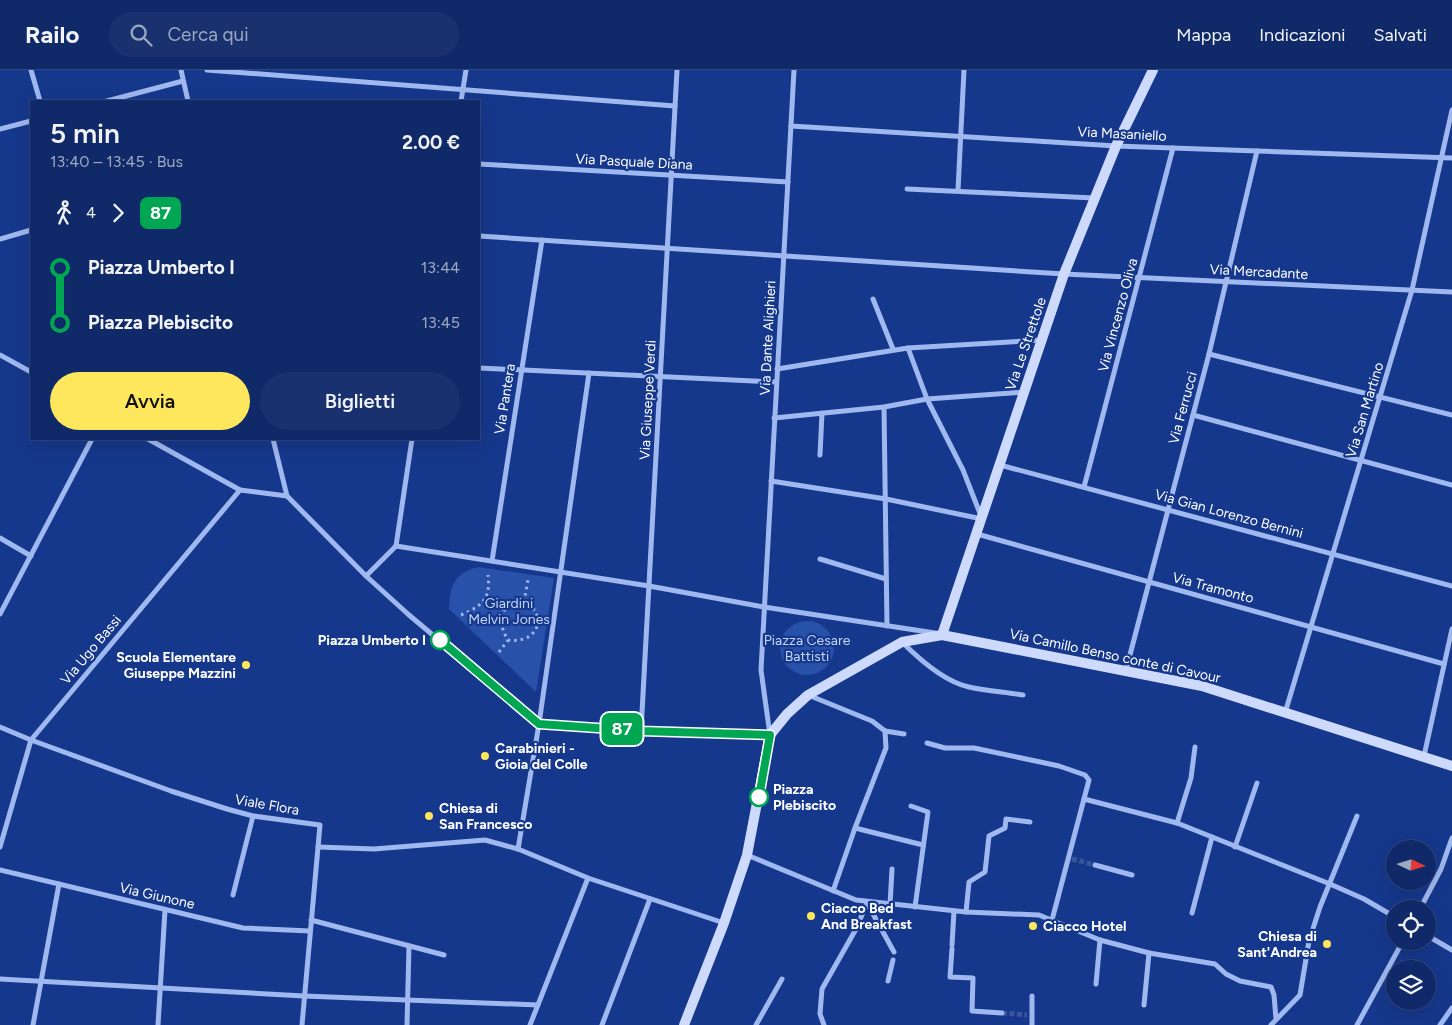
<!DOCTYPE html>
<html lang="it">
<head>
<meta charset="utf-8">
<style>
  :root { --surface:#102a69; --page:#19326f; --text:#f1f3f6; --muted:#9ca7c0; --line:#30467d; --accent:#ffe75d }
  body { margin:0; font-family:Figtree,sans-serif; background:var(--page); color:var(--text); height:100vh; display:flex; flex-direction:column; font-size:19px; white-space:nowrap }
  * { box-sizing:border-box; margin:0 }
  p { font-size:16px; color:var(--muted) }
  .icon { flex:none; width:28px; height:28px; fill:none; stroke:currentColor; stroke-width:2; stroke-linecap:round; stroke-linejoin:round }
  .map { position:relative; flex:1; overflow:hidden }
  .side { position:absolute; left:30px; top:30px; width:450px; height:340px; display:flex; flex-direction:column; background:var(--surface); border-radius:0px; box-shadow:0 5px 20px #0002,0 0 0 1px var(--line) }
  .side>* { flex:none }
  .badge { padding:0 10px; border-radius:8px; font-size:18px; line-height:32px }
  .needle { width:32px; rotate:94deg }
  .controls { position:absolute; left:1386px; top:770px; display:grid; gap:10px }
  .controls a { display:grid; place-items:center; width:50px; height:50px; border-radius:50%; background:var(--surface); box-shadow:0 5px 20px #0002,0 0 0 1px var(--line); font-size:25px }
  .map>.badge { position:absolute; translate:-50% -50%; box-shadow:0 0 0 2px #fff }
  .legs { display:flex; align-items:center; gap:8px; height:55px; padding:0 20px; font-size:16px }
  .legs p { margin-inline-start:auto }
  .headline { display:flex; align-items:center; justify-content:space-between; height:85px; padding:0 20px }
  h1 { font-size:28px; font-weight:600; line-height:38px }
  .button { display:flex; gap:10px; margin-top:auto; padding:10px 20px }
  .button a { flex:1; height:58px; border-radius:30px; background:var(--accent); color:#111; font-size:20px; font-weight:600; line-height:58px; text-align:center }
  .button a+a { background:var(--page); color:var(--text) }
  ul { padding:0 20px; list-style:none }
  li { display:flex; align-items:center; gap:18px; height:55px; font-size:19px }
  li i { display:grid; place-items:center; width:8px; height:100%; margin:0 6px; background:currentColor }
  li i::after { content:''; width:12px; height:12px; margin:-6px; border:4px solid; border-radius:50%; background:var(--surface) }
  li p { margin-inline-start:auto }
  li:first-child i { background:linear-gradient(#0000 50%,currentColor 0) }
  li:last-child i { background:linear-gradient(currentColor 50%,#0000 0) }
  header { display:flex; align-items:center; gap:30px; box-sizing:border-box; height:70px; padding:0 25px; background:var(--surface); border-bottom:1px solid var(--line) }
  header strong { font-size:24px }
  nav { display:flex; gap:28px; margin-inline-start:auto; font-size:18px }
  .search { width:350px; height:45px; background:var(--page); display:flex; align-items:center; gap:12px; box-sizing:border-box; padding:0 18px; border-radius:28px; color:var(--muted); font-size:19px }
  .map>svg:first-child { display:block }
</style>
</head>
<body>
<header>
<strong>Railo</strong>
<div class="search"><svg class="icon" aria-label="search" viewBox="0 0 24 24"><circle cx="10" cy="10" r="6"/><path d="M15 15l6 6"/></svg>Cerca qui</div>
<nav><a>Mappa</a><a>Indicazioni</a><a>Salvati</a></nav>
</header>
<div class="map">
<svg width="1452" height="955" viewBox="0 0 1452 955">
  <rect width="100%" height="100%" fill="#16388c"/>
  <g fill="#2851aa">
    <path d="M478 497 554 508 536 622 449 539C450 516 453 504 478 497Z"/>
    <circle cx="807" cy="578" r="27"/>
  </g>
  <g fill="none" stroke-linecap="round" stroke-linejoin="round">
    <g stroke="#39569d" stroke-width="5" stroke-dasharray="5 2.5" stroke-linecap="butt">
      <path d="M1072 789 1095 795"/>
      <path d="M1002 943 1027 945"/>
    </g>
    <g stroke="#9fb8ef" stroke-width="3" stroke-dasharray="2.5 4" stroke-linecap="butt">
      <path d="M486 529 504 540"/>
      <path d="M515 532C547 531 546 575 508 570 499 556 498 539 515 532Z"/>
      <path d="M524 532 528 510"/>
      <path d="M461 545C482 536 491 529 488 505"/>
      <path d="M499 582 508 570"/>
    </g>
    <g stroke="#9fb8ef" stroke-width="5">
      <path d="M31 0 40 31"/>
      <path d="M181 0 188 31"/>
      <path d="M207 0 675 36"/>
      <path d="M107 31 183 11"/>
      <path d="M461 31 466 0"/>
      <path d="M791 56 1116 76 1452 88"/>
      <path d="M0 59 31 51"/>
      <path d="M479 94 788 112"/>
      <path d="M907 119 1094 128"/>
      <path d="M958 120 964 0"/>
      <path d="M479 166 1064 204 1452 222"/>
      <path d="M0 169 31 160"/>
      <path d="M873 229 893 279"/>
      <path d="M908 278 927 329 963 400 981 446"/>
      <path d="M1209 284 1452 345"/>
      <path d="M0 285 31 302"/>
      <path d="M479 298 776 312"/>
      <path d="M777 299 908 278 1042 270"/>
      <path d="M884 337 887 556"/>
      <path d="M1193 345 1452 415"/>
      <path d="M774 348 884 337 927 329 1025 322"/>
      <path d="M148 369 240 420 287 426"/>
      <path d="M273 369 287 426 366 506 409 545 539 654"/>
      <path d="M820 385 822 343"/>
      <path d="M1000 395 1452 516"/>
      <path d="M771 411 886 429 982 449"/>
      <path d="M1084 417 1173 78"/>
      <path d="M977 464 1444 594"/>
      <path d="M0 468 31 486"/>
      <path d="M396 476 649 516 764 537 935 563"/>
      <path d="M396 476 412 369"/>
      <path d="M820 489 886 509"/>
      <path d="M492 491 542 170"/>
      <path d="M366 506 396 476"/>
      <path d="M0 544 92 369"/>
      <path d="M902 572C919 589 945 612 969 617 987 621 1005 622 1023 625"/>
      <path d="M1126 600 1209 284 1257 81"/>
      <path d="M808 625 872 651 885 661 886 678 855 758 833 821"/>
      <path d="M1285 643 1412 220 1452 40"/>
      <path d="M539 654 641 661 770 665 761 600 794 0"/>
      <path d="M0 657 31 670 171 721 227 739 253 746 320 755 302 955"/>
      <path d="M641 661 677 0"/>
      <path d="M885 661 904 664"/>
      <path d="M927 673 945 678H974L1059 696 1085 705 1089 710 1052 850"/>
      <path d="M1424 686 1452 559"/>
      <path d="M1084 729 1177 753 1330 814 1364 829 1395 847"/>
      <path d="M911 736 928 742 915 837"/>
      <path d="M1177 753 1191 708 1195 677"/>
      <path d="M855 758 923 775"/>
      <path d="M0 777 31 670 240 420"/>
      <path d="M318 777 374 779 485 770 518 779 588 808 724 853"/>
      <path d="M1235 777 1257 713"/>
      <path d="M518 779 539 654 589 303"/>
      <path d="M747 785 856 830 966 842 1039 845 1100 870 1149 883 1215 894 1226 904 1240 911 1271 917 1274 925 1276 949"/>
      <path d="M1095 795 1132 805"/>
      <path d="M0 800 243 858 310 861"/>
      <path d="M233 825 253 746"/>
      <path d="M867 833 894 882"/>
      <path d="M890 835 892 799"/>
      <path d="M1420 839 1441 799 1452 768"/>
      <path d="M966 842 969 812 985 802 989 766 1005 758 1006 749 1030 752"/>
      <path d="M1192 843 1212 767"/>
      <path d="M311 850 444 885"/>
      <path d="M1428 866 1452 880"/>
      <path d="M952 875 954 841"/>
      <path d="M952 879 950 907 973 908 972 941 1002 943"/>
      <path d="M0 909 304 926 538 935"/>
      <path d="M888 911 893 890"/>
      <path d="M1096 914 1100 870"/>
      <path d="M1032 926V955"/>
      <path d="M1144 935 1149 883"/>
      <path d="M33 955 59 814"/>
      <path d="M158 955 165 840"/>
      <path d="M407 955 409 876"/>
      <path d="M530 955 588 808"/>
      <path d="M602 955 650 829"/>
      <path d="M756 955 782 909"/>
      <path d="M824 955 820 944 822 919 856 859 867 833"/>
      <path d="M1271 955 1300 925 1309 871 1320 837 1357 746"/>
      <path d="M1357 955 1403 871"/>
      <path d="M1440 955 1452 938"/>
    </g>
    <g stroke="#cddafb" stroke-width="10">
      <path d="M942 565 1064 204 1116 76 1153 0"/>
      <path d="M684 955 724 853 747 785 770 665 787 644 808 625 902 572 942 565 1202 616 1452 696"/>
    </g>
  </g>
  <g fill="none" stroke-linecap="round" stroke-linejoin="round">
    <g stroke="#fff" stroke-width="11">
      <path id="line-1" d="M440 570 539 654 641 661 770 665 759 727"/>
    </g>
    <use href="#line-1" stroke="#00a651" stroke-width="8"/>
  </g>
  <g fill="#fff" stroke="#00a651" stroke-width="2.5">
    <circle cx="440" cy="570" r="9"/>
    <circle cx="759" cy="727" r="9"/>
  </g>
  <g fill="#ffe75d" stroke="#16388c" stroke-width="2">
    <circle cx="246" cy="595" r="5"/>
    <circle cx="485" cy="686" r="5"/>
    <circle cx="429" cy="746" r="5"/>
    <circle cx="811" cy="846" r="5"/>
    <circle cx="1033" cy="856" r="5"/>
    <circle cx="1327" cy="874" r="5"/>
  </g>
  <g text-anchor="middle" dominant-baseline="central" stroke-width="4.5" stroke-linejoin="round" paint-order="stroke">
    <g font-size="14" fill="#fff" stroke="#16388c">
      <text transform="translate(1122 64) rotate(3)">Via Masaniello</text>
      <text transform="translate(634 92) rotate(3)">Via Pasquale Diana</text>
      <text transform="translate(1259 202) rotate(3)">Via Mercadante</text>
      <text transform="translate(1118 245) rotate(-75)">Via Vincenzo Oliva</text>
      <text transform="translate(768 268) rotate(-87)">Via Dante Alighieri</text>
      <text transform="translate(1026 274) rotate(-71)">Via Le Strettole</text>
      <text transform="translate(505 329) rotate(-81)">Via Pantera</text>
      <text transform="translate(648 330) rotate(-87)">Via Giuseppe Verdi</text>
      <text transform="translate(1183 338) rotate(-75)">Via Ferrucci</text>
      <text transform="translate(1365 340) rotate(-73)">Via San Martino</text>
      <text transform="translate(1229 444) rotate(15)">Via Gian Lorenzo Bernini</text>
      <text transform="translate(1213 518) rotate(15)">Via Tramonto</text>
      <text transform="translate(91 580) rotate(-50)">Via Ugo Bassi</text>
      <text transform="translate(1115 586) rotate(12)">Via Camillo Benso conte di Cavour</text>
      <text transform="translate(267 735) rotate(10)">Viale Flora</text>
      <text transform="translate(157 826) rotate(13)">Via Giunone</text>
    </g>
    <g font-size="14" fill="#c5d6fb" stroke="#16388c">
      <text x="509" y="533">Giardini<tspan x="509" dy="16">Melvin Jones</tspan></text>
      <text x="807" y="570">Piazza Cesare<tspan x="807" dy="16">Battisti</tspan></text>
    </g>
    <g font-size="14" font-weight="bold" fill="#fff" stroke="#16388c" text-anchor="end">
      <text x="426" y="570">Piazza Umberto I</text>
      <text x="773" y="719" text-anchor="start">Piazza<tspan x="773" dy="16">Plebiscito</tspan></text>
    </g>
    <g font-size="14" font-weight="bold" fill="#fff" stroke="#16388c" text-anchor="start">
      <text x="236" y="587" text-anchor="end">Scuola Elementare<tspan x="236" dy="16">Giuseppe Mazzini</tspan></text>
      <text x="495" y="678">Carabinieri -<tspan x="495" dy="16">Gioia del Colle</tspan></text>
      <text x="439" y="738">Chiesa di<tspan x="439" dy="16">San Francesco</tspan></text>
      <text x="821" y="838">Ciacco Bed<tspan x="821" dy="16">And Breakfast</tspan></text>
      <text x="1043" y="856">Ciacco Hotel</text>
      <text x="1317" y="866" text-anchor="end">Chiesa di<tspan x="1317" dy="16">Sant'Andrea</tspan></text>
    </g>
  </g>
</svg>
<div class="controls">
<a><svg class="needle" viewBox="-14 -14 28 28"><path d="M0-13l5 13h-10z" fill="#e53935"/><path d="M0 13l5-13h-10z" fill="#9ca7c0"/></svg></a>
<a><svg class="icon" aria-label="locate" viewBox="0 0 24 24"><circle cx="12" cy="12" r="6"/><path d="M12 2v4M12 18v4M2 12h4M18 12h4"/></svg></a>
<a><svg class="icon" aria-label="layers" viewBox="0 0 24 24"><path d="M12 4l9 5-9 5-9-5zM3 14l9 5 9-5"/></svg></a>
</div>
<b class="badge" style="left:622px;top:659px;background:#00a651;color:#fff">87</b>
<section class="side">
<div class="headline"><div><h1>5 min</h1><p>13:40 – 13:45 · Bus</p></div><b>2.00 €</b></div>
<div class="legs"><svg class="icon" aria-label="walk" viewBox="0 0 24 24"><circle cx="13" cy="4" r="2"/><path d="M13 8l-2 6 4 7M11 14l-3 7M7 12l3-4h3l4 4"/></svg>4<svg class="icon" aria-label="forward" viewBox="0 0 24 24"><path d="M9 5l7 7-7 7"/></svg><b class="badge" style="background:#00a651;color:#fff">87</b></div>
<ul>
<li><i style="color:#00a651"></i><b>Piazza Umberto I</b><p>13:44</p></li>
<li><i style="color:#00a651"></i><b>Piazza Plebiscito</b><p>13:45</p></li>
</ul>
<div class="button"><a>Avvia</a><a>Biglietti</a></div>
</section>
</div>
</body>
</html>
